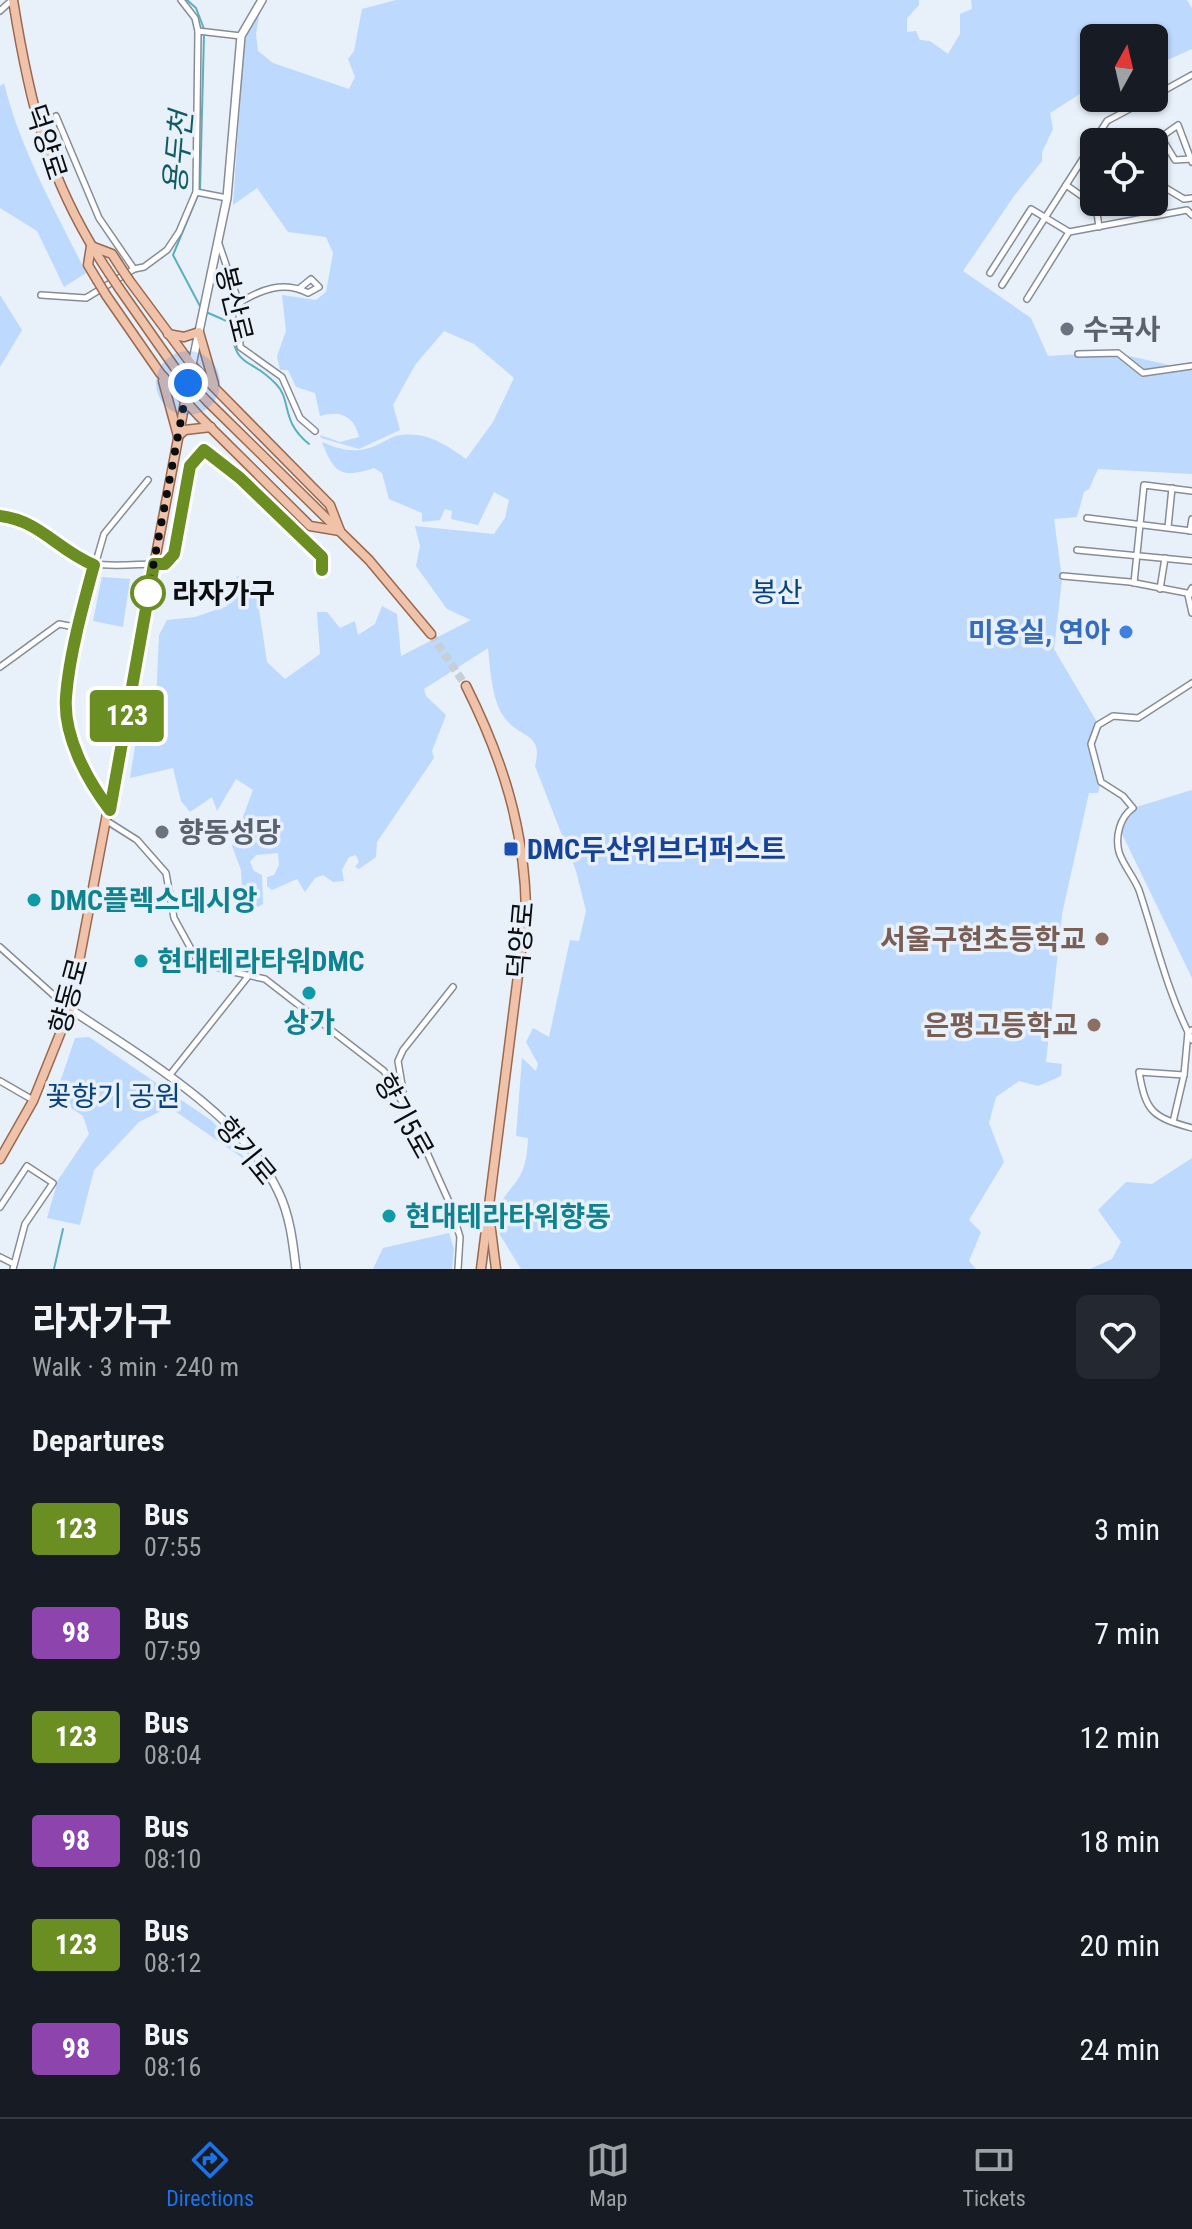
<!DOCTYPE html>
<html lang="en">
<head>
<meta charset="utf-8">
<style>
  :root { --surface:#171b24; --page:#242831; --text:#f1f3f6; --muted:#9ea1a6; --line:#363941; --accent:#1a73e8 }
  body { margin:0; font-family:"Roboto Condensed","Noto Sans KR",sans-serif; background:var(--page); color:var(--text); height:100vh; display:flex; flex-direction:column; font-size:30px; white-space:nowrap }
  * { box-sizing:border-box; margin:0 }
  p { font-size:26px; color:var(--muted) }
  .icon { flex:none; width:44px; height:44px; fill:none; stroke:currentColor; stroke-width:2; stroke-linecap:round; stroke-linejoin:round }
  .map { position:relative; height:1269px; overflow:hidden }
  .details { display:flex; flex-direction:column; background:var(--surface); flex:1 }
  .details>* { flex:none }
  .badge { padding:0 16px; border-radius:6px; font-size:28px; line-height:52px }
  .needle { width:52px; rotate:8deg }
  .tools { position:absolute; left:1080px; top:24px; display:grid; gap:16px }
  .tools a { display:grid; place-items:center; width:88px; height:88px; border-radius:12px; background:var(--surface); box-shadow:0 2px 6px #0004; font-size:40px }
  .you { position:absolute; width:40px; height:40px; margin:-20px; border:6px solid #fff; border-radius:50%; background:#1a73e8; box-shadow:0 0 0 12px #1a73e833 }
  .map>.badge { position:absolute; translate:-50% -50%; box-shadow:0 0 0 4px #fff }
  h2 { padding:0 32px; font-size:30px; line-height:72px }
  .round { display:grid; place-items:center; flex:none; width:84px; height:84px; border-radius:12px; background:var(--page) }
  .headline { display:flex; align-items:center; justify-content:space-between; height:136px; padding:0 32px }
  h1 { font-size:38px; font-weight:700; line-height:60px }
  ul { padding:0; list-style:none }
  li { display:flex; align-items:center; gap:24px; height:104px; padding:0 32px }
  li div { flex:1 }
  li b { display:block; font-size:30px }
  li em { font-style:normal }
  li .badge { min-width:88px; font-weight:700; text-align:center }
  .menu { display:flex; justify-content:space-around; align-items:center; height:112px; border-top:2px solid var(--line); background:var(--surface); font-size:22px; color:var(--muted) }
  .menu a { display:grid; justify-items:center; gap:4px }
  .menu .active { color:var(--accent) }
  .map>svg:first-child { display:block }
</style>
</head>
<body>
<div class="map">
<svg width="1192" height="1269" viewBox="0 0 1192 1269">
  <rect width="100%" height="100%" fill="#e8f0f9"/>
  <g fill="#bdd9fd">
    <path d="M396 0H919V5L907 18V32L916 31 920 40 930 41 948 54 960 34V14L972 9 971 0H1187L1192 8V49L1154 66V38H1094V85L1050 113 1053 129 1042 152V161L1014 196 963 271 1031 318 1048 356 1111 352 1192 370V474L1098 469 1089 489 1084 492 1077 517 1054 519 1062 579 1054 649 1097 722 1088 746 1100 785 1098 793H1089L1062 914 1046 1062 1062 1064 1061 1076 1038 1086 1019 1081 996 1097 989 1123 1004 1162 969 1220 981 1232 969 1261 976 1269H521L500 1235 494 1215C512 1178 526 1186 528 1138L516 1136 522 1058 536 1071 538 1064 526 1042 533 1028 549 1037 570 940 579 941 586 911 576 871 535 766C544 731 519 739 504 717 492 701 490 668 488 648L424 689 426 696 446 715 432 751 434 758 377 842 376 857 359 869 355 867 359 862 356 855 349 857 342 870 344 881 333 882 323 875 315 878 305 892 297 879 272 890 267 886V877L274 875 279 865 278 853 256 855 250 862 254 871 262 875 263 904 254 909 242 890 241 870 232 846 253 790 236 779 217 811 212 797 190 812 181 801 173 768 130 778 139 720 156 704 159 635 167 620 195 617 227 606 237 576 255 583 267 662 285 679 320 654 317 612H327L340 628 355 621 358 635 375 624 382 606 397 614 401 656 471 620 447 609 416 566 420 546 415 526 494 534 505 518 509 500 494 492 478 525 451 519 452 511 445 509 440 520 422 522V513L389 499 382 473 374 468C341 479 334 473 322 442 345 452 361 454 383 442 389 439 395 435 401 435 427 432 445 444 466 459L493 422 514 378 474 344 444 331 415 365 393 405 400 430 359 449 321 438 320 435 340 442 359 437C354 416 341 410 320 416L315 393 296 387 288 370H280L277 356 286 331 282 295 316 300 326 292 333 253 326 237 288 232 257 188 233 205 244 45 249 24 261 4 256 34 258 51 273 63 349 89 355 77 348 59 354 51 362 9Z"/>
    <path d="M4 83C21 152 55 209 86 273L64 287 37 231 0 208V86Z"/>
    <path d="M0 295 22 330 0 367Z"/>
    <path d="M102 577 130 579 123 627 93 621Z"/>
    <path d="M1192 790V978L1121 832 1133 808Z"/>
    <path d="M89 1037 212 1121 247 1161 169 1107 139 1122 94 1170 80 1225 47 1218 58 1180 89 1134 83 1116 55 1097 75 1038Z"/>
    <path d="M1192 1158V1269H1090L1112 1259 1121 1242 1098 1210 1126 1182 1152 1184Z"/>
    <path d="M449 1233 454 1249 452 1269H373L383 1248Z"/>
  </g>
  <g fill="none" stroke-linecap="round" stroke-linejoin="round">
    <g stroke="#5ab1bd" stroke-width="2">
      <path d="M187 0 196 8 204 29"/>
      <path d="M201 308 173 255 200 190 204 35"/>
      <path d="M206 312 229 322C237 373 247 354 276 384 292 400 280 421 309 444"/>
      <path d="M54 1269 63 1229"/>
    </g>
    <path stroke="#c7ced6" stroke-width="8" stroke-dasharray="8 4" stroke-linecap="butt" d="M431 634 466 686"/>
    <g stroke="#878d96" stroke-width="8">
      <g id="street">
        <path d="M0 11 12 0"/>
        <path d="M198 31 241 36"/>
        <path d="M1154 96 1192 75"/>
        <path d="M56 116 99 218 134 269"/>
        <path d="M1191 159 1175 160 1161 137 1178 125 1192 162"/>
        <path d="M1154 181 1184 199 1192 198"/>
        <path d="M1066 185 1096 206 1099 227"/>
        <path d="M196 192 227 198"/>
        <path d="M219 244 239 303 240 347 282 377 300 418 315 431"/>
        <path d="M990 273 1031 209 1069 232"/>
        <path d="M1002 285 1107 121 1150 98"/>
        <path d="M41 295 86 298 134 269 144 267 167 250 179 232 196 192 198 31 195 18 181 0"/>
        <path d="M1027 299 1069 232 1187 210 1192 215"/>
        <path d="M239 303C260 290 284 280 308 293L319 287 311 279 300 288"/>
        <path d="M1078 354 1118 353 1143 373 1192 366"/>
        <path d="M0 516C41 521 41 540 71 556 99 571 134 563 165 564L174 554 190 466 204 450 240 478 322 557V570"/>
        <path d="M1087 518 1192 531"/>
        <path d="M1168 527 1172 488"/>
        <path d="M1190 531 1192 519"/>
        <path d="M1077 550 1192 561"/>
        <path d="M1063 576 1130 582 1192 594"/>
        <path d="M1134 583 1144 485 1192 491"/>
        <path d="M1192 588 1188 595 1192 613"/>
        <path d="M1160 589 1165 558"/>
        <path d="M0 667 59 624 80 628"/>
        <path d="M1192 683 1138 718 1113 716 1098 725 1091 744 1101 782 1123 796 1133 808C1120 817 1115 836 1119 852 1123 865 1134 877 1139 890 1156 941 1167 992 1192 1040"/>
        <path d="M107 806 75 748 66 699 84 603 104 534 148 480"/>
        <path d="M107 821 137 840 166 873 174 918 196 958 224 970 265 979 384 1071 412 1119 450 1204 460 1237 458 1269"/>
        <path d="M0 947 69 1009"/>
        <path d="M1184 1075 1139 1072C1146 1112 1152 1117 1192 1128"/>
        <path d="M169 1076 250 974"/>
        <path d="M0 1081 33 1100"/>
        <path d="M398 1095 403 1091 398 1061 403 1050 453 987"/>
        <path d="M1173 1122 1184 1075 1188 1032 1192 1030"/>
        <path d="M0 1207 27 1166 53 1183 25 1224 13 1269"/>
        <path d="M0 1257 14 1264"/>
      </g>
    </g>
    <g stroke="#878d96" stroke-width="10">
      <g id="secondary">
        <path d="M192 365 227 198 241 36 262 0"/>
        <path d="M70 1009C139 1055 241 1114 278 1191 290 1215 293 1243 296 1269"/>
      </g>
    </g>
    <g stroke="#99694e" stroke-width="11">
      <g id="primary">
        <path d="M13 0C30 106 48 182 109 273"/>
        <path d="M97 280 88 265 91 246 112 254 121 268"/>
        <path d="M129 280 192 365 330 505 340 531"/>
        <path d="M119 288 175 368"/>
        <path d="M106 295 160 373 199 416 310 526 340 531"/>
        <path d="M168 334 184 337 199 332 214 384"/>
        <path d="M163 381 178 436 185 430 211 427"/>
        <path d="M208 402 369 560 431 634"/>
        <path d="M466 686C503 760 525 830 526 912L481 1269"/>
        <path d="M0 1159 33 1101 70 1009 192 365"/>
        <path d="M489 1214 496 1269"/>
      </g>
    </g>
    <use href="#street" stroke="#fff" stroke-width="5"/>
    <use href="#secondary" stroke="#fff" stroke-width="7"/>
    <use href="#primary" stroke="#efc2a9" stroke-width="8"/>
    <g stroke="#99694e" stroke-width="11" stroke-linecap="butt">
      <g id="primary-bridge">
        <path d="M121 268 129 280"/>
        <path d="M109 273 119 288"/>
        <path d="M97 280 106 295"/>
        <path d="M175 368 208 402"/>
      </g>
    </g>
    <use href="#primary-bridge" stroke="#efc2a9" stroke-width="8"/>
  </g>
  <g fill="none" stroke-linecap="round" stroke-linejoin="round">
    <g stroke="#fff" stroke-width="18">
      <path id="line" d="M0 516C41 521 57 550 94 565 83 605 69 656 66 697 63 736 87 780 110 810L154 564H165L174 554 190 466 204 450 240 478 322 557V570"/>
    </g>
    <use href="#line" stroke="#6b8e23" stroke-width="12"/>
    <path stroke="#0b0e10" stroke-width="8" stroke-dasharray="0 14.4" d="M148 593 188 383"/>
  </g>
  <g fill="#6b7280" stroke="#e8f0f9" stroke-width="3">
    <circle cx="1067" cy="329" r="8"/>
    <circle cx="162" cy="832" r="8"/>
  </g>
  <circle fill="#fff" stroke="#6b8e23" stroke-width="4" cx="148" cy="593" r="16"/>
  <circle fill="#3f7fe0" stroke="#e8f0f9" stroke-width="3" cx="1126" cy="632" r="8"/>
  <rect fill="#1a4fb4" stroke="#e8f0f9" stroke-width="3" x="503" y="841" width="16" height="16" rx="4"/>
  <g fill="#0f9aa8" stroke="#e8f0f9" stroke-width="3">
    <circle cx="34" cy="900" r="8"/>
    <circle cx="141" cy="961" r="8"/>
    <circle cx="309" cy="993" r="8"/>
    <circle cx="389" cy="1216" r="8"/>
  </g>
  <g fill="#8d6e63" stroke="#e8f0f9" stroke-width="3">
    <circle cx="1102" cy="939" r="8"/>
    <circle cx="1094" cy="1025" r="8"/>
  </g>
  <g text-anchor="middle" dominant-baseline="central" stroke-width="7" stroke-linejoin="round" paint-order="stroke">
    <g font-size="28" fill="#0b0e10" stroke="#e8f0f9">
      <text transform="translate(46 142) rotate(72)">덕양로</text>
      <text transform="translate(234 304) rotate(76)">봉산로</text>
      <text transform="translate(521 940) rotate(-85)">덕양로</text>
      <text transform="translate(69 996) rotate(-75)">향동로</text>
      <text transform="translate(404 1116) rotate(61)">향기5로</text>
      <text transform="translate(246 1151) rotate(51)">향기로</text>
    </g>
    <g font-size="28" font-weight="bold" fill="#5b616d" stroke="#e8f0f9" text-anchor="start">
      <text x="1083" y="329">수국사</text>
      <text x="178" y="832">향동성당</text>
    </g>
    <g font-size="28" fill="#09437f" stroke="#e8f0f9">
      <text x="777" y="592">봉산</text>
      <text x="113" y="1096">꽃향기 공원</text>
    </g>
    <g font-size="28" font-weight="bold" fill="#0b0e10" stroke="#e8f0f9" text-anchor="start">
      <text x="172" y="593">라자가구</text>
    </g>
    <g font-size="28" font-weight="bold" fill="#366cbe" stroke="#e8f0f9" text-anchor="end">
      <text x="1110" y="632">미용실, 연아</text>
    </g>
    <g font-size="28" font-weight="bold" fill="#164399" stroke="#e8f0f9" text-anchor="start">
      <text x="527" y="849">DMC두산위브더퍼스트</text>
    </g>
    <g font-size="28" font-weight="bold" fill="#0d838f" stroke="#e8f0f9" text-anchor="start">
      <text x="50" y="900">DMC플렉스데시앙</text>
      <text x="157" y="961">현대테라타워DMC</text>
      <text x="309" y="1022" text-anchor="middle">상가</text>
      <text x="405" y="1216">현대테라타워향동</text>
    </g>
    <g font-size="28" font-weight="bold" fill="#785e54" stroke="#e8f0f9" text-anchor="end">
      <text x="1086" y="939">서울구현초등학교</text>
      <text x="1078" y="1025">은평고등학교</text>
    </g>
    <g font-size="30" font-style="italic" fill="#115c64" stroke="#e8f0f9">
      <text transform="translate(178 152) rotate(-85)">용두천</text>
    </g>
  </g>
</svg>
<div class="tools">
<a><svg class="needle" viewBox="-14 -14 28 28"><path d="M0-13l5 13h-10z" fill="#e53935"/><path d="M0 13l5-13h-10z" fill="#9ea1a6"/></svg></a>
<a><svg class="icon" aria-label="locate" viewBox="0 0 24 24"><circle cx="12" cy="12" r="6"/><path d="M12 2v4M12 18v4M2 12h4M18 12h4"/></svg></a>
</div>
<div class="you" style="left:188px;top:383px"></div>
<b class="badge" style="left:127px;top:716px;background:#6b8e23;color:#fff">123</b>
</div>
<section class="details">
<div class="headline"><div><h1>라자가구</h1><p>Walk · 3 min · 240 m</p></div><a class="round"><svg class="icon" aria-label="heart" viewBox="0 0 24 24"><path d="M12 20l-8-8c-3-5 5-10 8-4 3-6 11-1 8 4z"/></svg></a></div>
<h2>Departures</h2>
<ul>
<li><span class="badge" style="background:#6b8e23;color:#fff">123</span><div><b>Bus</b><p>07:55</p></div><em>3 min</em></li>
<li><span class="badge" style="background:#8e44ad;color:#fff">98</span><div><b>Bus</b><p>07:59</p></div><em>7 min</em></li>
<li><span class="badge" style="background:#6b8e23;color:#fff">123</span><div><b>Bus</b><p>08:04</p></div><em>12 min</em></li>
<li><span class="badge" style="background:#8e44ad;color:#fff">98</span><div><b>Bus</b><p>08:10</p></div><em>18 min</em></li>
<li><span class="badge" style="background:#6b8e23;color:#fff">123</span><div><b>Bus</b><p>08:12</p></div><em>20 min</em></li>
<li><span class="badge" style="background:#8e44ad;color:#fff">98</span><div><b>Bus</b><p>08:16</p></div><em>24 min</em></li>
</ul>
</section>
<nav class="menu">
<a class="active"><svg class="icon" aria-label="directions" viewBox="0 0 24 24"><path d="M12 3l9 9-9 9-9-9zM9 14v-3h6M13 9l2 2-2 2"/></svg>Directions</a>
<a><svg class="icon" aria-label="map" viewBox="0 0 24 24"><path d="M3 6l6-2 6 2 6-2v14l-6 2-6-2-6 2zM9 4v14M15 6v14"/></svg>Map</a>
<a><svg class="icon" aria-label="tickets" viewBox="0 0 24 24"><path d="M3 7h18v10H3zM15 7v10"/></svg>Tickets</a>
</nav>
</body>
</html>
